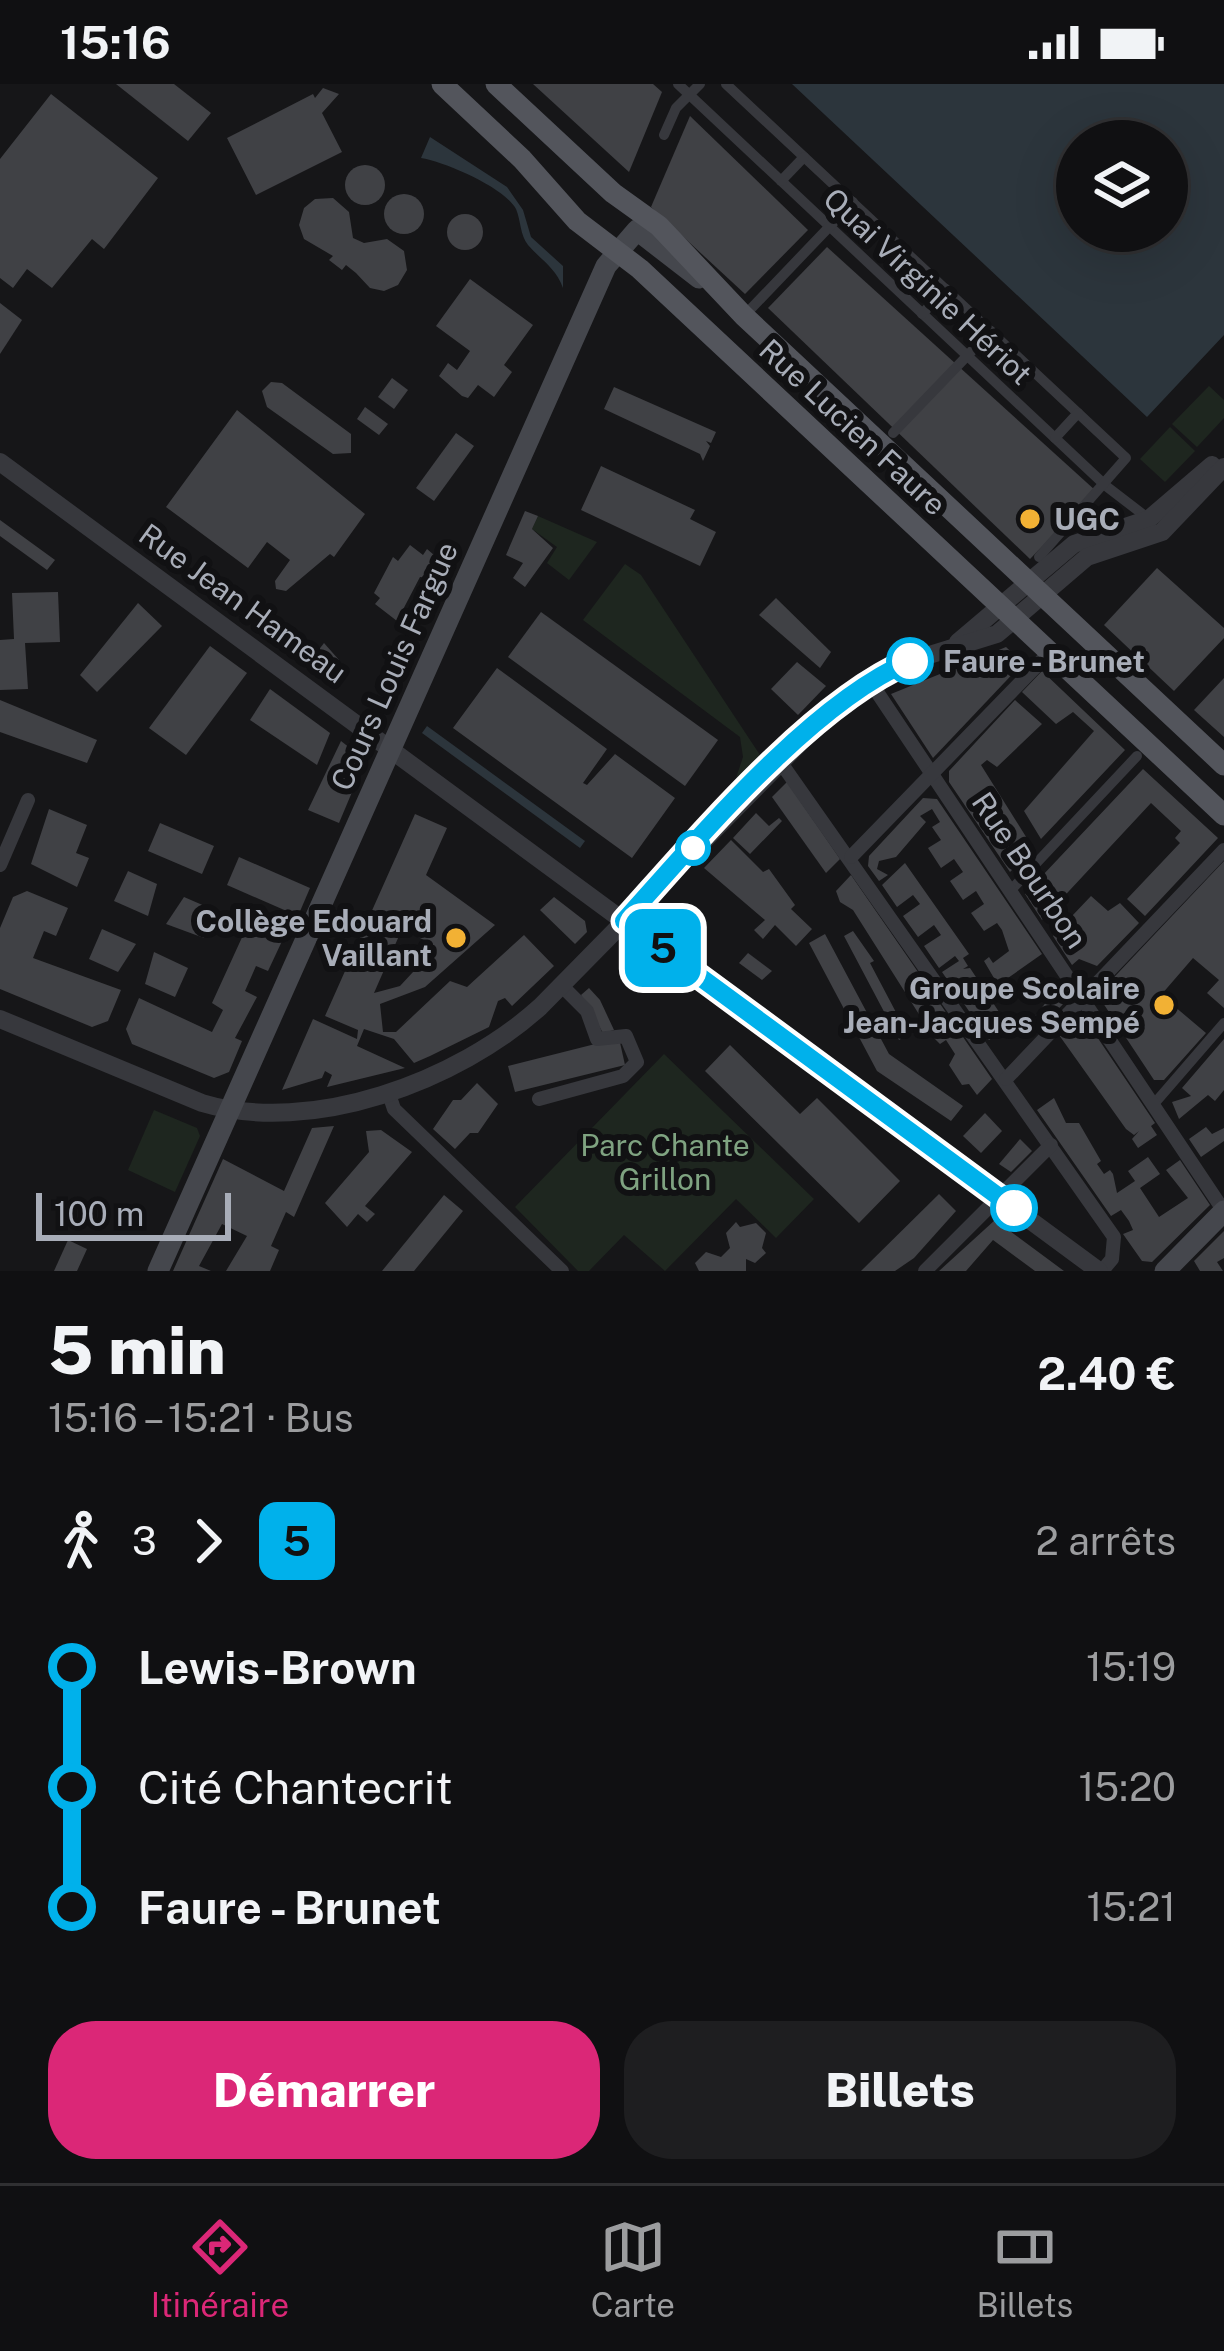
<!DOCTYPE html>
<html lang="fr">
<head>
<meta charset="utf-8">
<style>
  :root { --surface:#101012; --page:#1e1e20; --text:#f1f3f6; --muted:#9c9d9f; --line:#303032; --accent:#db2777 }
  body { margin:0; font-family:"Public Sans",sans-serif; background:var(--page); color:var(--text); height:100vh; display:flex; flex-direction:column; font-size:45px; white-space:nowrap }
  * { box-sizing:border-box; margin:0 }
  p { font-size:39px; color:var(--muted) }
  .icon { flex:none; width:66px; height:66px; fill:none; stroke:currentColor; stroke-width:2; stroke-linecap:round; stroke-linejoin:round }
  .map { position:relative; height:1187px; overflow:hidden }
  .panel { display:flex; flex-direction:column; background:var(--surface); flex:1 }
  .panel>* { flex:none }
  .badge { padding:0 24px; border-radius:18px; font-size:42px; line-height:78px }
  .buttons { position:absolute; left:1056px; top:36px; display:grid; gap:24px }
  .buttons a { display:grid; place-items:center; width:132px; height:132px; border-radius:50%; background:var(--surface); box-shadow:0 12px 48px #0002,0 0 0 3px var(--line); font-size:60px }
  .scale { position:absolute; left:36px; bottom:30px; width:195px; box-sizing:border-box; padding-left:12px; border:6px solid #a8adb8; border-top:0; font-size:33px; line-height:42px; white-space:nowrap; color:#a8adb8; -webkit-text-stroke:9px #111113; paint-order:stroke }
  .map>.badge { position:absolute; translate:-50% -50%; box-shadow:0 0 0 6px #fff }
  .legs { display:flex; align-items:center; gap:18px; height:132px; padding:0 48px; font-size:39px }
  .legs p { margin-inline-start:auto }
  .overview { display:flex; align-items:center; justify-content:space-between; height:204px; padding:0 48px }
  h1 { font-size:66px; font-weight:800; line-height:90px }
  .cta { display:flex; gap:24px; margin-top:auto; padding:24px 48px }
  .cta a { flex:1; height:138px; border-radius:48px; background:var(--accent); color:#fff; font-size:48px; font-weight:800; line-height:138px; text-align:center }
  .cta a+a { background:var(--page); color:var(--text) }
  ul { padding:0 48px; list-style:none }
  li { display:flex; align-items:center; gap:42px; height:120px; font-size:45px }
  li i { display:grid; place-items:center; width:18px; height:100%; margin:0 15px; background:currentColor }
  li i::after { content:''; width:30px; height:30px; margin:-15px; border:9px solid; border-radius:50%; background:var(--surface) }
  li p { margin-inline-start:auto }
  li:first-child i { background:linear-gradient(#0000 50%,currentColor 0) }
  li:last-child i { background:linear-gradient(currentColor 50%,#0000 0) }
  .status { display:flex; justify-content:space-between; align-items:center; height:84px; padding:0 60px; background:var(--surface); direction:ltr }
  .status svg { height:33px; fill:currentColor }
  .menu { display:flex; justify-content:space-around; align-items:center; height:168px; border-top:3px solid var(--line); background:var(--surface); font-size:33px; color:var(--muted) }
  .menu a { display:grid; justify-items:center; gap:6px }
  .menu .on { color:var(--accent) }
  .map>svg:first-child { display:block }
</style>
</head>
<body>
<div class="status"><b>15:16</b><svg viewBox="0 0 49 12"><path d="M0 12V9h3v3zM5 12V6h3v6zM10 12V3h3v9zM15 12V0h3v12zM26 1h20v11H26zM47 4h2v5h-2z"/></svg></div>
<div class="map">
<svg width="1224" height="1187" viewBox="0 0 1224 1187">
  <rect width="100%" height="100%" fill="#161618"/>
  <g fill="#1e261f">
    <path d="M1209 302 1224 316V334L1197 363 1172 340Z"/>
    <path d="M1170 343 1195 367 1165 398 1140 375Z"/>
    <path d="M538 432 597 458 569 496 547 479 557 463 532 445Z"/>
    <path d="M625 480 641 491 760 671 736 694 743 673 740 653 583 536Z"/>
    <path d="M664 970 814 1115 776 1154 736 1115 665 1187 624 1151 589 1187H578L515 1123Z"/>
    <path d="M154 1026 197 1044 200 1052 175 1108 128 1086Z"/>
  </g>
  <g fill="#2c353c" fill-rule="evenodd">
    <path d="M792 0H1224V251L1147 333ZM1077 57H1167V147H1077Z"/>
    <path d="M430 53 507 103 523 126 531 153 563 182V204C556 184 541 176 528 161 520 151 521 137 516 125 504 103 445 78 421 74Z"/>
    <path d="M427 642 585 757 580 764 422 649Z"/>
  </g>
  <g fill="#404145" fill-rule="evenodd">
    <path d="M116 0H174L211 29 188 57Z"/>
    <path d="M533 0H653L662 8 629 88Z"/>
    <path d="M323 4 339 10 322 29 342 68 256 111 227 54 313 10 315 14Z"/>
    <path d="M51 10 158 94 104 165 92 155 52 204 27 185 13 204 0 194V75Z"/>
    <path d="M690 32 808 146 745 210 651 123Z"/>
    <circle cx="365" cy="101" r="20"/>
    <circle cx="404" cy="130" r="20"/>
    <path d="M333 114 349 128 353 154 364 159 387 155 404 167 407 186 398 201 384 207 370 204 356 189 346 181 342 186 329 176 333 172 304 155 299 141 304 124 315 115Z"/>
    <circle cx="465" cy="148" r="18"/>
    <path d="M827 163 1096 407 1030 475 768 224Z"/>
    <path d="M470 195 533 241 504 281 512 288 494 313 478 301 468 314 462 312 439 292 448 279 457 286 470 267 436 242Z"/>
    <path d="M0 219 22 236 0 270Z"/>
    <path d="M392 294 408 306 394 325 378 313Z"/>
    <path d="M271 298 282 299 351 350V369L333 370 267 323 262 307Z"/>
    <path d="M614 303 716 348 711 359 706 357 710 362 703 377 700 370 604 325Z"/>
    <path d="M365 323 388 340 379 351 357 335Z"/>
    <path d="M237 326 365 430 334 473 330 470 286 507 276 505 275 497 290 476 267 458 248 484 166 423Z"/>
    <path d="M456 349 474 362 434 417 416 404Z"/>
    <path d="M601 382 695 426 690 435 716 448 700 482 581 426Z"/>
    <path d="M525 427 538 432 532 445 553 464 525 503 513 494 523 479 506 471Z"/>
    <path d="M0 436 55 476 47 486 0 452Z"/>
    <path d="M410 461 423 471 427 465 441 477 428 494 420 493 397 537 375 520 380 514 374 509 393 473 398 477Z"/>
    <path d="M1157 484 1224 544V554L1174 607 1104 541Z"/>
    <path d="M58 508 60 558 25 559 28 605 0 606V556L14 555 12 509Z"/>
    <path d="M776 514 831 568 820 584 759 531Z"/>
    <path d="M138 519 162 542 97 608 80 591Z"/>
    <path d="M541 528 718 656 685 702 508 573Z"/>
    <path d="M324 559 339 576 333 592 311 576Z"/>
    <path d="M210 562 247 589 186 671 149 644Z"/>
    <path d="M1006 563 1023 579 933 674 891 610Z"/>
    <path d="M797 578 826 602 798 631 771 605Z"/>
    <path d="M497 584 607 665 583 699 587 701 615 670 675 714 632 774 453 644Z"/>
    <path d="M1042 587 1125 666 1041 755 1024 727 1094 647 1073 628 1056 640 1022 608Z"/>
    <path d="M1224 594V653L1194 626Z"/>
    <path d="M270 605 330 649 317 681 250 636Z"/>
    <path d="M0 616 97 656 87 679 0 648Z"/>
    <path d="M1015 616 1042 640 997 683 987 676 981 681 1033 764 1010 788 949 698V687Z"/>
    <path d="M341 657 360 672 363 682 339 739 308 726Z"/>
    <path d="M1143 685 1218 754 1145 832 1127 815 1180 759 1175 754 1181 747 1151 719 1042 836 1025 810Z"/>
    <path d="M787 698 840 775 826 789 772 713Z"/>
    <path d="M923 714 937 715 1042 870 998 901 984 877 989 873 993 879 1009 867 1002 846 997 839 984 847 971 829 984 820 976 807 963 816 950 797 963 788 954 775 941 784 928 764 941 756 932 743 940 738 932 725 920 732 926 738 896 773 879 777 877 785 888 791 879 797 868 782 869 772Z"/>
    <path d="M49 725 87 741 76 769 89 774 77 803 31 780Z"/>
    <path d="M756 729 769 742 779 734 782 737 750 770 733 754Z"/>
    <path d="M415 730 447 744 426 791 495 841 425 903 380 920 383 948H396L450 897 467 903 524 851 554 882 512 922 505 914 498 917 489 943 430 972 414 979 394 955 364 945 357 962 405 984 327 1003 332 991 325 987 322 994 282 1006 313 935 357 955 358 946 325 932ZM402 845 426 857V874L400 902 374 909Z"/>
    <path d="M160 739 214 762 202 790 148 767Z"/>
    <path d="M731 756 763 788 769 785 795 821 791 825 812 845 796 862 775 841 763 855 754 846 765 836 704 784Z"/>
    <path d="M239 773 310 804 298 832 227 801Z"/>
    <path d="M1224 777V924L1207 909 1219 896 1193 874 1161 911 1206 949 1164 996H1154L1101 916 1102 906Z"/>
    <path d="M905 779 969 870 963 874 968 882 963 885 970 884 1003 934 1006 944 989 956 942 888 959 877 955 872 939 884 924 862 941 851 934 841 918 853 903 832 920 820 913 811 897 823 882 801Z"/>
    <path d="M128 787 157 800 148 832 114 817Z"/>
    <path d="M851 791 992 995 977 1011 969 1000 962 1001 949 981 955 970 946 956 940 960 934 954 853 826 840 818 836 807Z"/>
    <path d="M27 807 68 824 56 852 44 847 33 874 121 906 108 937 92 943 0 905V844L13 813Z"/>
    <path d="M1091 812 1108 827 1120 819 1139 839 1097 882 1079 875 1072 881 1053 852Z"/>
    <path d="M184 813 214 826 204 854 166 840Z"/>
    <path d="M554 813 585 837 587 848 575 860 540 826Z"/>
    <path d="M262 832 285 843 283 855 268 887 256 882 245 907 257 913 235 954 242 957 229 988 214 994 132 960 126 945 139 914 212 948 223 926 212 919 244 849 256 853Z"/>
    <path d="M102 845 136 860 118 888 89 875Z"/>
    <path d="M853 847 874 877 870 879 908 951 899 956 844 852Z"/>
    <path d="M825 850 889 970 963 1022 951 1037 877 987 809 859Z"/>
    <path d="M154 868 188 884 175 913 145 900Z"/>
    <path d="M748 869 772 887 762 896 739 879Z"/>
    <path d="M1061 899 1068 915 1033 951 1023 937 1033 935Z"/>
    <path d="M589 904 600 916 614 946 603 949 581 911Z"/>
    <path d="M1076 934 1087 938 1155 1039 1151 1042 1157 1051 1138 1064 1132 1055 1139 1047 1134 1051 1126 1045 1059 951Z"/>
    <path d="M619 954 625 981 515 1008 508 982Z"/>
    <path d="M1224 955V1006L1215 1017 1208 1011 1179 1035 1172 1018 1191 1012 1182 1004Z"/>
    <path d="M730 961 800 1030 817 1014 900 1097 859 1139 705 987Z"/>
    <path d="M477 999 498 1020 478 1049H470L455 1065 433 1045 453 1016H461Z"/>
    <path d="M1054 1014 1066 1039H1079L1101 1077 1097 1080 1104 1090 1110 1086 1113 1090 1117 1109 1135 1097 1128 1087 1148 1073 1160 1090 1140 1104 1159 1133 1188 1114 1166 1086 1180 1076 1210 1121 1152 1178 1142 1177 1123 1150 1133 1146 1129 1137 1121 1126 1111 1132 1037 1026Z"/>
    <path d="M985 1029 1002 1047 981 1069 963 1052Z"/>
    <path d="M334 1042 294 1133 286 1128 271 1162 279 1166 270 1187H226L247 1152 222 1140 199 1182 211 1187H173L223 1075 284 1107 312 1044Z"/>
    <path d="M1206 1043 1212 1050 1224 1044V1057L1201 1073 1189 1055Z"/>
    <path d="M381 1046 412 1068 365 1122 375 1130 367 1138 358 1130 347 1143 325 1119 369 1068 366 1047Z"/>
    <path d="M1020 1055 1032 1067 1011 1088 999 1080Z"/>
    <path d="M939 1110 956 1127 914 1174 895 1187H861Z"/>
    <path d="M444 1111 463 1127 414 1187H382Z"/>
    <path d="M995 1136 1064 1187H1035L993 1156 966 1187H939Z"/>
    <path d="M736 1138 740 1143 756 1139 766 1149 762 1164 766 1169 755 1179 746 1175V1187H699L695 1179 706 1168 721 1173 730 1164 726 1149Z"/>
    <path d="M1224 1147V1174L1217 1178 1223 1187H1200L1194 1177Z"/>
    <path d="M68 1156 87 1165 77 1187H54Z"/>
  </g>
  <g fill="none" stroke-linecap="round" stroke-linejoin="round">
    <g stroke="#37383d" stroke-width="10">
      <path d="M678 0 1106 402 1149 435"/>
      <path d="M726 0 1126 374 1039 473"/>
      <path d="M664 51 676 24 700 0"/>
      <path d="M781 97 804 73"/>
      <path d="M922 230 946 205"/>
      <path d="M744 232 853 118"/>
      <path d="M893 349 991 247"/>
      <path d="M1055 354 1078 329"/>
      <path d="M1011 806 1137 672"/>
      <path d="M1154 1020 1224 939"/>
    </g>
    <g stroke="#37383d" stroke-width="14">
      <path d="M869 596 1224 1127"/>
      <path d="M779 676 1114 1153 1112 1175 1102 1187"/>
      <path d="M851 773 1050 568"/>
      <path d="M0 781 28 716"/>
      <path d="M1006 995 1224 766"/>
      <path d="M389 1010 394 1025 562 1187"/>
      <path d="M539 1015 623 992 637 978 626 952 597 955 587 927 562 902"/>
      <path d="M925 1187 1051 1061"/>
    </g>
    <g stroke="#37383d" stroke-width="18">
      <path d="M0 378 1099 1187"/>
      <path d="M958 558 1074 460 1149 435 1212 381"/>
      <path d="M0 935 202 1019C312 1052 458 997 540 923L848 610 910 577 997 550 1087 473 1162 448 1224 383"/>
    </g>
    <g stroke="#45474d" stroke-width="21">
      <path d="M158 1187 606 182 637 146 699 194"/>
      <path d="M1165 1187 1224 1127"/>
    </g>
    <g stroke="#53555c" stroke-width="21">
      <path d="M442 0 522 75 577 137 640 185 1224 731"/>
      <path d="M496 0 613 109 659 142 744 232 1224 681"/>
    </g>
  </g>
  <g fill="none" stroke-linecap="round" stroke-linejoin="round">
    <g stroke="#fff" stroke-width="27">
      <path id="line-1" d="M910 577C811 619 698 755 624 837L1014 1124"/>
    </g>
    <use href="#line-1" stroke="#00b1eb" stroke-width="18"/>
  </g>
  <g fill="#f2b134" stroke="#111113" stroke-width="4.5">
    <circle cx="1030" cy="435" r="12"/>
    <circle cx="456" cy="854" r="12"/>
    <circle cx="1164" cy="921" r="12"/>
  </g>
  <g fill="#fff" stroke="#00b1eb" stroke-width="6">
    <circle cx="910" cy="577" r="21"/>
    <circle cx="693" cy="764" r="15"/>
    <circle cx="1014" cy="1124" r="21"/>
  </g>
  <g text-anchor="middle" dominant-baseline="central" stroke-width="12" stroke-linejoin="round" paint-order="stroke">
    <g font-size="30" fill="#a8adb8" stroke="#111113">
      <text transform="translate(928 202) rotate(43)">Quai Virginie Hériot</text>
      <text transform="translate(853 343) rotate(43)">Rue Lucien Faure</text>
      <text transform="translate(243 519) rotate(36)">Rue Jean Hameau</text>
      <text transform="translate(394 582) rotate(-66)">Cours Louis Fargue</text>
      <text transform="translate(1030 786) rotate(56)">Rue Bourbon</text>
    </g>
    <g font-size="30" font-weight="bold" fill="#a8adb8" stroke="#111113" text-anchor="end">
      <text x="1054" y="435" text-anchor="start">UGC</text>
      <text x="432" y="837">Collège Edouard<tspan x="432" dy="34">Vaillant</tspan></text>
      <text x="1140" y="904">Groupe Scolaire<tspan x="1140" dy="34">Jean-Jacques Sempé</tspan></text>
    </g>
    <g font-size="30" font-weight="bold" fill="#a8adb8" stroke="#111113" text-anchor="start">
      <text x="943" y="577">Faure - Brunet</text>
    </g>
    <g font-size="30" fill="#7fa381" stroke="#111113">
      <text x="665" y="1061">Parc Chante<tspan x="665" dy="34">Grillon</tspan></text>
    </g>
  </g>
</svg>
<div class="buttons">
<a><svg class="icon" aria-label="layers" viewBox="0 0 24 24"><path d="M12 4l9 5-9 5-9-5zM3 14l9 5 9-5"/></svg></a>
</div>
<div class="scale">100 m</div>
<b class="badge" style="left:663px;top:864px;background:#00b1eb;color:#111">5</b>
</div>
<section class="panel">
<div class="overview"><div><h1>5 min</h1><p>15:16 – 15:21 · Bus</p></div><b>2.40 €</b></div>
<div class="legs"><svg class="icon" aria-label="walk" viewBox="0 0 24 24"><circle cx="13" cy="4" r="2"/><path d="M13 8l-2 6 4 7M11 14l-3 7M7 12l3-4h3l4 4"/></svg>3<svg class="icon" aria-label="forward" viewBox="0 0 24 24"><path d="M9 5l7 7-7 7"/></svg><b class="badge" style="background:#00b1eb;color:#111">5</b><p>2 arrêts</p></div>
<ul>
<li><i style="color:#00b1eb"></i><b>Lewis-Brown</b><p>15:19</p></li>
<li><i style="color:#00b1eb"></i><span>Cité Chantecrit</span><p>15:20</p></li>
<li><i style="color:#00b1eb"></i><b>Faure - Brunet</b><p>15:21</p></li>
</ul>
<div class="cta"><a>Démarrer</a><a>Billets</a></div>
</section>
<nav class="menu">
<a class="on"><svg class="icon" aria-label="directions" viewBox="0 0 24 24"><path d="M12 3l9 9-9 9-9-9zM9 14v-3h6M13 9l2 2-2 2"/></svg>Itinéraire</a>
<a><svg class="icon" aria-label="map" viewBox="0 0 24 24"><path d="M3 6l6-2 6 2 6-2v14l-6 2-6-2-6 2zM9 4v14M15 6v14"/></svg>Carte</a>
<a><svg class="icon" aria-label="tickets" viewBox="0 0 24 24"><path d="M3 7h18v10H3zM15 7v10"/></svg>Billets</a>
</nav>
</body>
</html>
